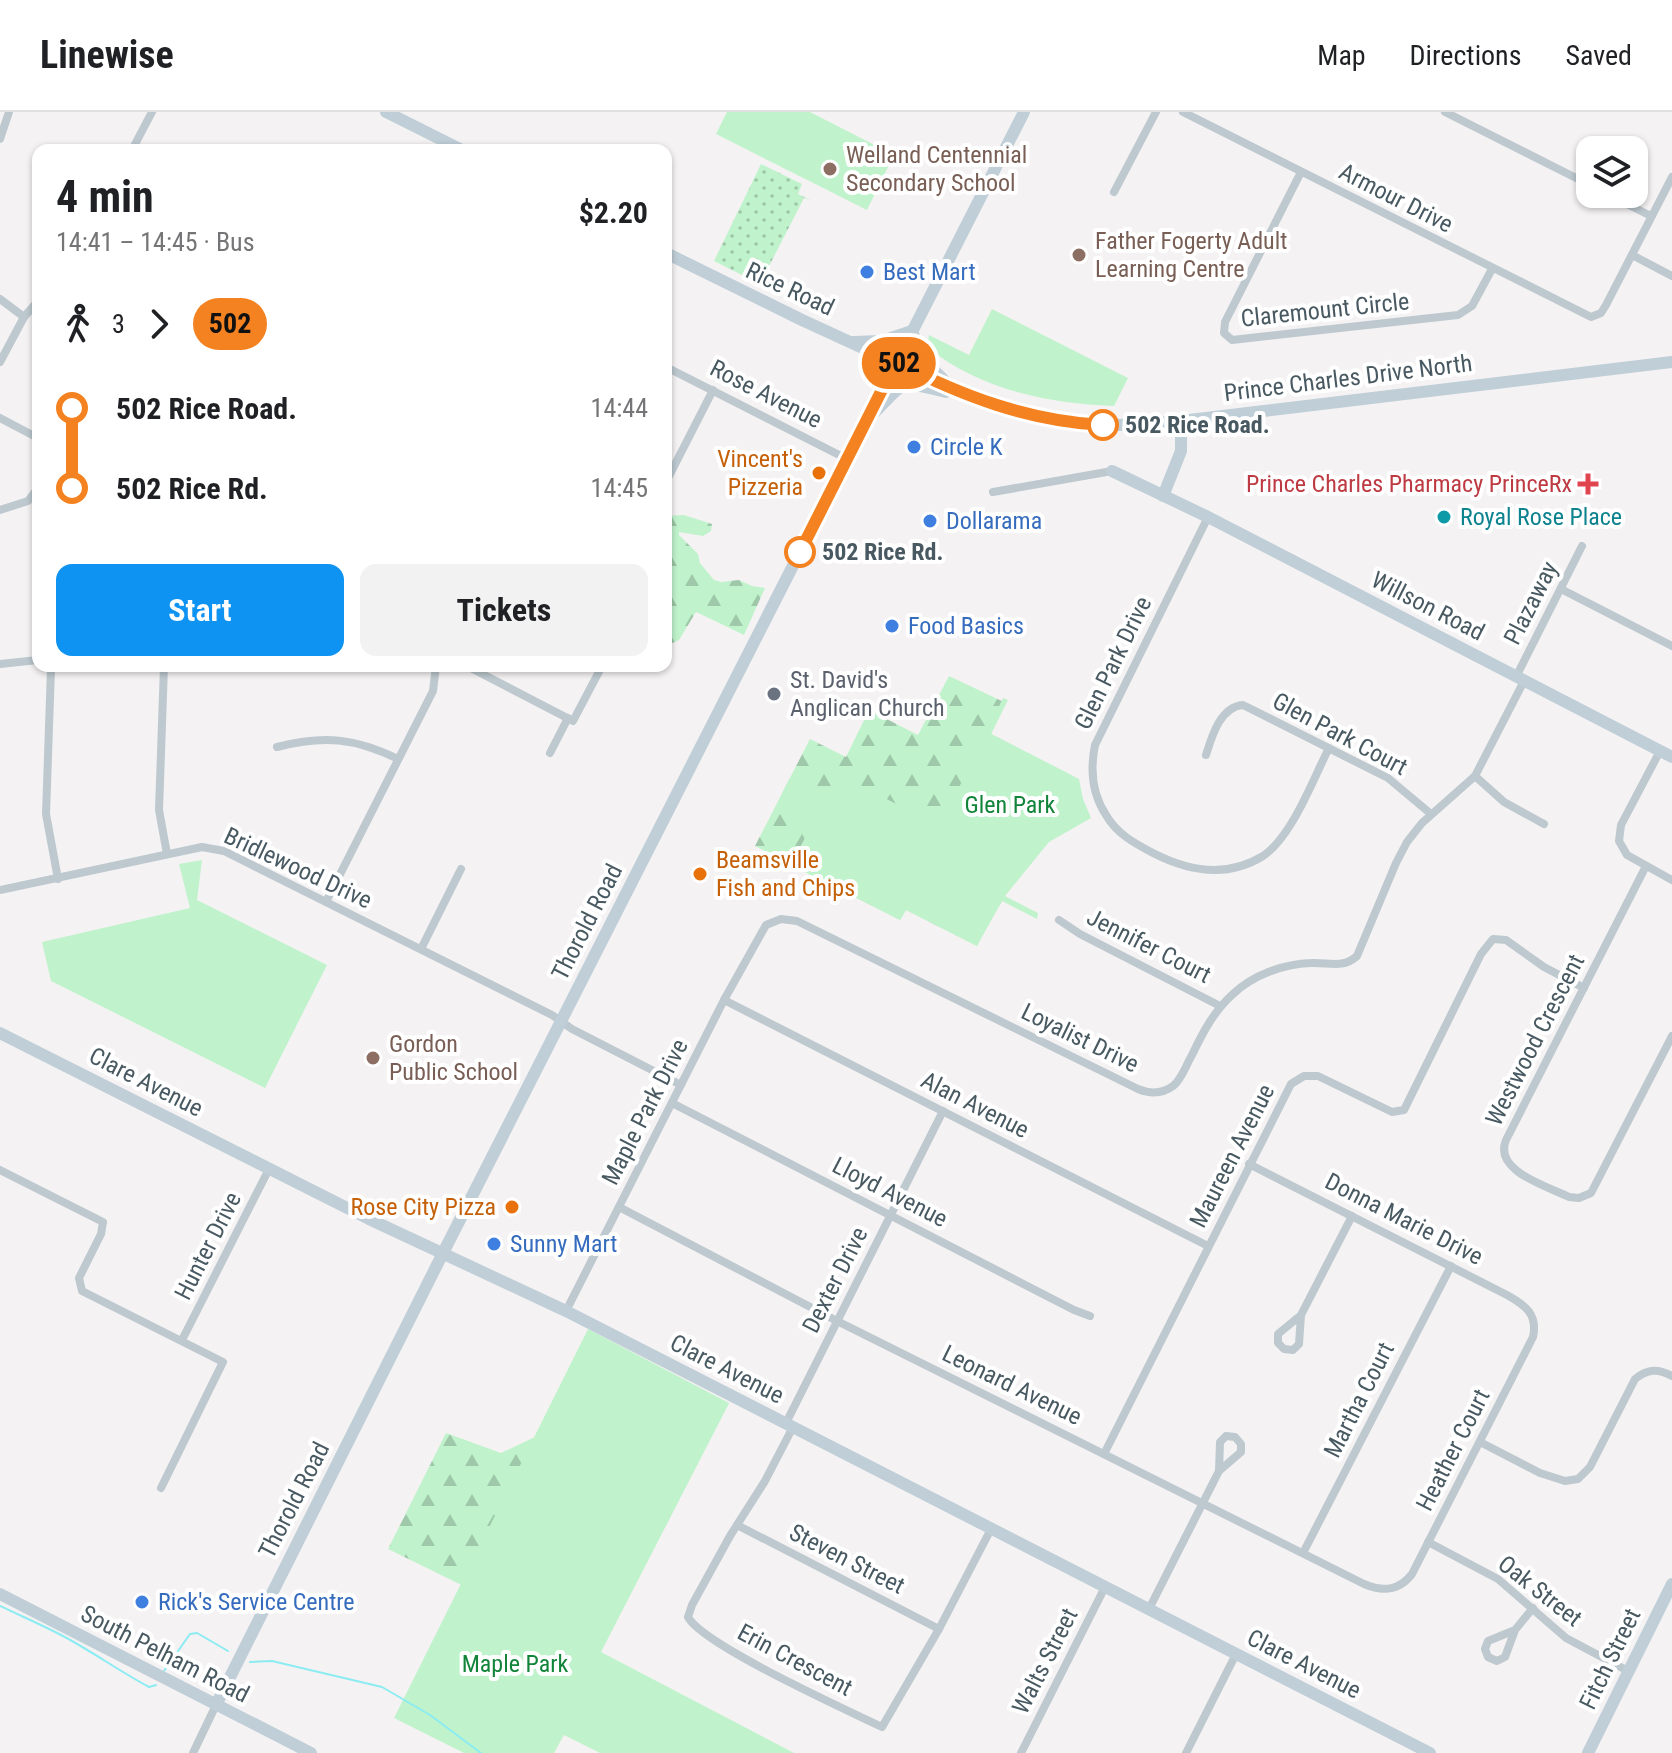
<!DOCTYPE html>
<html lang="en">
<head>
<meta charset="utf-8">
<style>
  :root { --surface:#fff; --page:#f2f2f2; --text:#202124; --muted:#757577; --line:#e0e0e0; --accent:#0f93f2 }
  body { margin:0; font-family:"Roboto Condensed",sans-serif; background:var(--page); color:var(--text); height:100vh; display:flex; flex-direction:column; font-size:30px; white-space:nowrap }
  * { box-sizing:border-box; margin:0 }
  p { font-size:26px; color:var(--muted) }
  .icon { flex:none; width:44px; height:44px; fill:none; stroke:currentColor; stroke-width:2; stroke-linecap:round; stroke-linejoin:round }
  .map { position:relative; flex:1; overflow:hidden }
  .drawer { position:absolute; left:32px; top:32px; width:640px; height:528px; display:flex; flex-direction:column; background:var(--surface); border-radius:16px; box-shadow:0 2px 6px #0004 }
  .drawer>* { flex:none }
  .badge { padding:0 16px; border-radius:26px; font-size:28px; line-height:52px }
  .tools { position:absolute; left:1576px; top:24px; display:grid; gap:16px }
  .tools a { display:grid; place-items:center; width:72px; height:72px; border-radius:16px; background:var(--surface); box-shadow:0 2px 6px #0004; font-size:40px }
  .map>.badge { position:absolute; translate:-50% -50%; box-shadow:0 0 0 4px #fff }
  .legs { display:flex; align-items:center; gap:12px; height:88px; padding:0 24px; font-size:26px }
  .legs p { margin-inline-start:auto }
  .summary { display:flex; align-items:center; justify-content:space-between; height:136px; padding:0 24px }
  h1 { font-size:44px; font-weight:700; line-height:60px }
  .action { display:flex; gap:16px; margin-top:auto; padding:16px 24px }
  .action a { flex:1; height:92px; border-radius:16px; background:var(--accent); color:#fff; font-size:32px; font-weight:700; line-height:92px; text-align:center }
  .action a+a { background:var(--page); color:var(--text) }
  ul { padding:0 24px; list-style:none }
  li { display:flex; align-items:center; gap:28px; height:80px; font-size:30px }
  li i { display:grid; place-items:center; width:12px; height:100%; margin:0 10px; background:currentColor }
  li i::after { content:''; width:20px; height:20px; margin:-10px; border:6px solid; border-radius:50%; background:var(--surface) }
  li p { margin-inline-start:auto }
  li:first-child i { background:linear-gradient(#0000 50%,currentColor 0) }
  li:last-child i { background:linear-gradient(currentColor 50%,#0000 0) }
  header { display:flex; align-items:center; gap:48px; box-sizing:border-box; height:112px; padding:0 40px; background:var(--surface); border-bottom:2px solid var(--line) }
  header strong { font-size:38px }
  nav { display:flex; gap:44px; margin-inline-start:auto; font-size:28px }
  .map>svg:first-child { display:block }
</style>
</head>
<body>
<header>
<strong>Linewise</strong>
<nav><a>Map</a><a>Directions</a><a>Saved</a></nav>
</header>
<div class="map">
<svg width="1672" height="1641" viewBox="0 0 1672 1641">
  <defs>
    <pattern id="grass-dots" width="8" height="8" patternUnits="userSpaceOnUse" patternTransform="scale(2)"><rect width="8" height="8" fill="#c0f3cc"/><path d="M2 2h.1M6 6h.1" fill="none" stroke="#9ec8a9" stroke-width="1.8" stroke-linecap="round"/></pattern>
    <pattern id="forest-firs" width="22" height="20" patternUnits="userSpaceOnUse" patternTransform="scale(2)"><rect width="22" height="20" fill="#c0f3cc"/><path d="M5 1l3.5 6h-7zM16 11l3.5 6h-7z" fill="#9ec8a9"/></pattern>
  </defs>
  <rect width="100%" height="100%" fill="#f5f2f3"/>
  <path fill="url(#grass-dots)" d="M761 52 802 72 798 82 812 89 804 86 766 160 774 165 768 176 714 149Z"/>
  <g fill="url(#forest-firs)">
    <path d="M684 403 712 412 711 419 703 424 679 420V423L698 442 700 451 714 468 721 470 739 468 752 474 765 476 744 523 696 500 679 528 666 534V404Z"/>
    <path d="M949 564 1006 591 991 622 1073 664 1078 686 1013 753 1002 789 995 801H987L977 834 906 798 900 808 755 734 810 627 846 645 869 598 918 623Z"/>
    <path d="M729 1291 600 1541 388 1437 446 1321 501 1341 535 1325Z"/>
  </g>
  <g fill="#c0f3cc">
    <path d="M727 0H810L894 43 867 98 716 22Z"/>
    <path d="M992 197 1128 266 1114 294C1046 291 981 278 927 235L929 223 969 243Z"/>
    <path d="M1003 586 1008 588 991 622 1079 667 1083 687 1091 706 1049 730 1005 784 1038 801 1037 807 1002 789 977 834 906 798 900 808 791 753 814 708 778 690 789 667 825 686 837 662 940 714Z"/>
    <path d="M202 748 197 788 327 853 265 976 51 869 42 830 190 796 179 752Z"/>
    <path d="M588 1217 729 1291 601 1540 794 1641H600L564 1623 554 1641H464L394 1606Z"/>
  </g>
  <g fill="none" stroke-linecap="round" stroke-linejoin="round">
    <g stroke="#8becf2" stroke-width="2">
      <path d="M0 1494C21 1504 42 1513 63 1524 93 1540 119 1559 149 1575L156 1573"/>
      <path d="M250 1550 272 1549 382 1575 430 1603 481 1641"/>
      <path d="M164 1559 190 1522 197 1521 228 1539"/>
    </g>
    <g stroke="#bdc9cf" stroke-width="8">
      <path d="M1183 0 1591 205 1601 201 1606 193 1672 65"/>
      <path d="M1445 0 1590 73"/>
      <path d="M0 27 9 0"/>
      <path d="M132 38 152 0"/>
      <path d="M1301 60 1225 210 1224 221 1232 228 1458 203 1472 194 1492 157"/>
      <path d="M1114 80 1156 0"/>
      <path d="M1607 82 1651 104"/>
      <path d="M1632 143 1672 164"/>
      <path d="M0 187 24 205"/>
      <path d="M0 250 24 205 38 189"/>
      <path d="M666 255 847 347"/>
      <path d="M0 306 38 326"/>
      <path d="M666 370 713 278"/>
      <path d="M993 380 1112 359"/>
      <path d="M0 398 28 389 38 376"/>
      <path d="M1208 405 1095 633C1090 658 1092 682 1106 703 1117 722 1134 731 1153 741 1188 759 1226 767 1263 744 1292 725 1313 667 1329 636"/>
      <path d="M1561 477 1672 534"/>
      <path d="M0 552 38 548"/>
      <path d="M49 554 51 557 46 702 58 767"/>
      <path d="M164 554 159 698 167 742"/>
      <path d="M467 554 573 609 602 554"/>
      <path d="M1516 565 1582 434"/>
      <path d="M277 635C324 623 355 626 398 647"/>
      <path d="M1660 639 1621 713 1619 729 1627 743 1672 768"/>
      <path d="M550 641 568 606"/>
      <path d="M1206 643C1212 624 1220 595 1243 593L1388 666 1431 702"/>
      <path d="M1475 664 1504 690 1544 712"/>
      <path d="M1646 754 1506 1028C1493 1059 1547 1074 1569 1085L1579 1086 1591 1081 1672 924"/>
      <path d="M0 778 202 735 224 739 552 903 572 917 681 973"/>
      <path d="M327 788 433 579 436 554"/>
      <path d="M1059 808 1080 822 1220 894"/>
      <path d="M421 837 461 757"/>
      <path d="M724 888 1208 1134"/>
      <path d="M672 991 1074 1198 1090 1204"/>
      <path d="M0 1058 103 1110 101 1122 79 1166 82 1179 223 1250 161 1376"/>
      <path d="M619 1095 837 1209 1364 1472C1383 1480 1399 1479 1412 1462L1533 1225C1538 1202 1525 1193 1507 1183L1249 1052"/>
      <path d="M566 1199 724 888 766 813 781 807 797 809 1138 977C1150 982 1162 982 1173 974 1182 967 1186 953 1192 943 1203 920 1214 899 1233 882 1253 863 1283 852 1311 851 1328 850 1343 857 1357 844L1396 751 1407 730 1422 711 1475 664 1524 569"/>
      <path d="M1301 1203 1278 1222V1231L1284 1237 1293 1238 1299 1232 1301 1203 1352 1104"/>
      <path d="M182 1228 269 1057"/>
      <path d="M786 1311 943 999"/>
      <path d="M793 1315 765 1369 730 1424 692 1493 688 1505C703 1533 847 1598 882 1615L939 1517 991 1417"/>
      <path d="M1480 1330 1540 1361 1565 1369 1578 1367 1590 1355 1635 1267C1647 1257 1658 1256 1672 1264"/>
      <path d="M1104 1342 1291 972 1304 964H1318L1392 1000 1404 998 1481 842 1493 827 1506 828 1544 855 1584 876"/>
      <path d="M737 1413 939 1517"/>
      <path d="M1428 1430 1498 1467 1566 1526 1628 1559"/>
      <path d="M1303 1441 1451 1154"/>
      <path d="M1149 1497 1219 1359 1220 1330 1226 1324 1235 1325 1241 1332V1340L1219 1359"/>
      <path d="M1515 1518 1505 1545 1497 1549 1488 1545 1485 1537 1488 1529 1515 1518 1533 1496"/>
      <path d="M193 1641 216 1593"/>
      <path d="M1021 1641 1105 1475"/>
      <path d="M1186 1641 1236 1542"/>
    </g>
    <g stroke="#bfced7" stroke-width="12">
      <path d="M386 0 462 38"/>
      <path d="M666 141 802 208 965 283 1010 299 1080 312 1118 313 1181 309 1672 250"/>
      <path d="M854 230 882 229 912 219 923 248 943 267"/>
      <path d="M874 301C908 266 899 269 946 280"/>
      <path d="M1112 359 1208 405 1672 645"/>
      <path d="M1163 384 1181 339V309"/>
      <path d="M0 921 369 1107 566 1199 1430 1641"/>
      <path d="M0 1482 311 1641"/>
      <path d="M216 1593 443 1141 1024 0"/>
      <path d="M1588 1641 1672 1472"/>
    </g>
  </g>
  <g fill="none" stroke-linecap="round" stroke-linejoin="round">
    <g stroke="#fff" stroke-width="18">
      <path id="line-1" d="M800 440 896 250C962 284 1028 309 1103 313"/>
    </g>
    <use href="#line-1" stroke="#f58220" stroke-width="12"/>
  </g>
  <g fill="#8d6e63" stroke="#fff" stroke-width="3">
    <circle cx="830" cy="57" r="8"/>
    <circle cx="1079" cy="143" r="8"/>
    <circle cx="373" cy="946" r="8"/>
  </g>
  <g fill="#3f7fe0" stroke="#fff" stroke-width="3">
    <circle cx="867" cy="160" r="8"/>
    <circle cx="914" cy="335" r="8"/>
    <circle cx="930" cy="409" r="8"/>
    <circle cx="892" cy="514" r="8"/>
    <circle cx="494" cy="1132" r="8"/>
    <circle cx="142" cy="1490" r="8"/>
  </g>
  <g fill="#fff" stroke="#f58220" stroke-width="4">
    <circle cx="1103" cy="313" r="14"/>
    <circle cx="800" cy="440" r="14"/>
  </g>
  <g fill="#e8710a" stroke="#fff" stroke-width="3">
    <circle cx="819" cy="361" r="8"/>
    <circle cx="700" cy="762" r="8"/>
    <circle cx="512" cy="1095" r="8"/>
  </g>
  <path fill="#e0444e" stroke="#fff" stroke-width="3" d="M1584 360h8v8h8v8h-8v8h-8v-8h-8v-8h8z"/>
  <circle fill="#0f9aa8" stroke="#fff" stroke-width="3" cx="1444" cy="405" r="8"/>
  <circle fill="#6b7280" stroke="#fff" stroke-width="3" cx="774" cy="582" r="8"/>
  <g text-anchor="middle" dominant-baseline="central" stroke-width="8" stroke-linejoin="round" paint-order="stroke">
    <g font-size="24" fill="#785e54" stroke="#fff" text-anchor="start">
      <text x="846" y="43">Welland Centennial<tspan x="846" dy="28">Secondary School</tspan></text>
      <text x="1095" y="129">Father Fogerty Adult<tspan x="1095" dy="28">Learning Centre</tspan></text>
      <text x="389" y="932">Gordon<tspan x="389" dy="28">Public School</tspan></text>
    </g>
    <g font-size="24" fill="#485961" stroke="#fff">
      <text transform="translate(1396 86) rotate(27)">Armour Drive</text>
      <text transform="translate(790 177) rotate(25)">Rice Road</text>
      <text transform="translate(1325 198) rotate(-6)">Claremount Circle</text>
      <text transform="translate(1348 266) rotate(-7)">Prince Charles Drive North</text>
      <text transform="translate(766 282) rotate(27)">Rose Avenue</text>
      <text transform="translate(1531 491) rotate(-63)">Plazaway</text>
      <text transform="translate(1428 494) rotate(27)">Willson Road</text>
      <text transform="translate(1113 551) rotate(-64)">Glen Park Drive</text>
      <text transform="translate(1340 622) rotate(28)">Glen Park Court</text>
      <text transform="translate(298 756) rotate(25)">Bridlewood Drive</text>
      <text transform="translate(587 810) rotate(-63)">Thorold Road</text>
      <text transform="translate(1149 834) rotate(27)">Jennifer Court</text>
      <text transform="translate(1080 926) rotate(26)">Loyalist Drive</text>
      <text transform="translate(1535 928) rotate(-63)">Westwood Crescent</text>
      <text transform="translate(146 970) rotate(27)">Clare Avenue</text>
      <text transform="translate(975 993) rotate(27)">Alan Avenue</text>
      <text transform="translate(645 1000) rotate(-63)">Maple Park Drive</text>
      <text transform="translate(1232 1044) rotate(-63)">Maureen Avenue</text>
      <text transform="translate(890 1080) rotate(27)">Lloyd Avenue</text>
      <text transform="translate(1404 1107) rotate(27)">Donna Marie Drive</text>
      <text transform="translate(208 1134) rotate(-63)">Hunter Drive</text>
      <text transform="translate(835 1168) rotate(-63)">Dexter Drive</text>
      <text transform="translate(727 1257) rotate(27)">Clare Avenue</text>
      <text transform="translate(1012 1273) rotate(26)">Leonard Avenue</text>
      <text transform="translate(1359 1288) rotate(-63)">Martha Court</text>
      <text transform="translate(1453 1338) rotate(-63)">Heather Court</text>
      <text transform="translate(294 1388) rotate(-63)">Thorold Road</text>
      <text transform="translate(847 1447) rotate(27)">Steven Street</text>
      <text transform="translate(1540 1479) rotate(38)">Oak Street</text>
      <text transform="translate(165 1542) rotate(27)">South Pelham Road</text>
      <text transform="translate(1610 1547) rotate(-64)">Fitch Street</text>
      <text transform="translate(795 1548) rotate(28)">Erin Crescent</text>
      <text transform="translate(1045 1549) rotate(-63)">Walts Street</text>
      <text transform="translate(1304 1552) rotate(27)">Clare Avenue</text>
    </g>
    <g font-size="24" fill="#366cbe" stroke="#fff" text-anchor="start">
      <text x="883" y="160">Best Mart</text>
      <text x="930" y="335">Circle K</text>
      <text x="946" y="409">Dollarama</text>
      <text x="908" y="514">Food Basics</text>
      <text x="510" y="1132">Sunny Mart</text>
      <text x="158" y="1490">Rick's Service Centre</text>
    </g>
    <g font-size="24" font-weight="bold" fill="#485961" stroke="#fff" text-anchor="start">
      <text x="1125" y="313">502 Rice Road.</text>
      <text x="822" y="440">502 Rice Rd.</text>
    </g>
    <g font-size="24" fill="#c56008" stroke="#fff" text-anchor="end">
      <text x="803" y="347">Vincent's<tspan x="803" dy="28">Pizzeria</tspan></text>
      <text x="716" y="748" text-anchor="start">Beamsville<tspan x="716" dy="28">Fish and Chips</tspan></text>
      <text x="496" y="1095">Rose City Pizza</text>
    </g>
    <g font-size="24" fill="#be3a42" stroke="#fff" text-anchor="end">
      <text x="1572" y="372">Prince Charles Pharmacy PrinceRx</text>
    </g>
    <g font-size="24" fill="#0d838f" stroke="#fff" text-anchor="start">
      <text x="1460" y="405">Royal Rose Place</text>
    </g>
    <g font-size="24" fill="#5b616d" stroke="#fff" text-anchor="start">
      <text x="790" y="568">St. David's<tspan x="790" dy="28">Anglican Church</tspan></text>
    </g>
    <g font-size="24" fill="#12843a" stroke="#fff">
      <text x="1010" y="693">Glen Park</text>
      <text x="515" y="1552">Maple Park</text>
    </g>
  </g>
</svg>
<div class="tools">
<a><svg class="icon" aria-label="layers" viewBox="0 0 24 24"><path d="M12 4l9 5-9 5-9-5zM3 14l9 5 9-5"/></svg></a>
</div>
<b class="badge" style="left:899px;top:251px;background:#f58220;color:#111">502</b>
<section class="drawer">
<div class="summary"><div><h1>4 min</h1><p>14:41 – 14:45 · Bus</p></div><b>$2.20</b></div>
<div class="legs"><svg class="icon" aria-label="walk" viewBox="0 0 24 24"><circle cx="13" cy="4" r="2"/><path d="M13 8l-2 6 4 7M11 14l-3 7M7 12l3-4h3l4 4"/></svg>3<svg class="icon" aria-label="forward" viewBox="0 0 24 24"><path d="M9 5l7 7-7 7"/></svg><b class="badge" style="background:#f58220;color:#111">502</b></div>
<ul>
<li><i style="color:#f58220"></i><b>502 Rice Road.</b><p>14:44</p></li>
<li><i style="color:#f58220"></i><b>502 Rice Rd.</b><p>14:45</p></li>
</ul>
<div class="action"><a>Start</a><a>Tickets</a></div>
</section>
</div>
</body>
</html>
